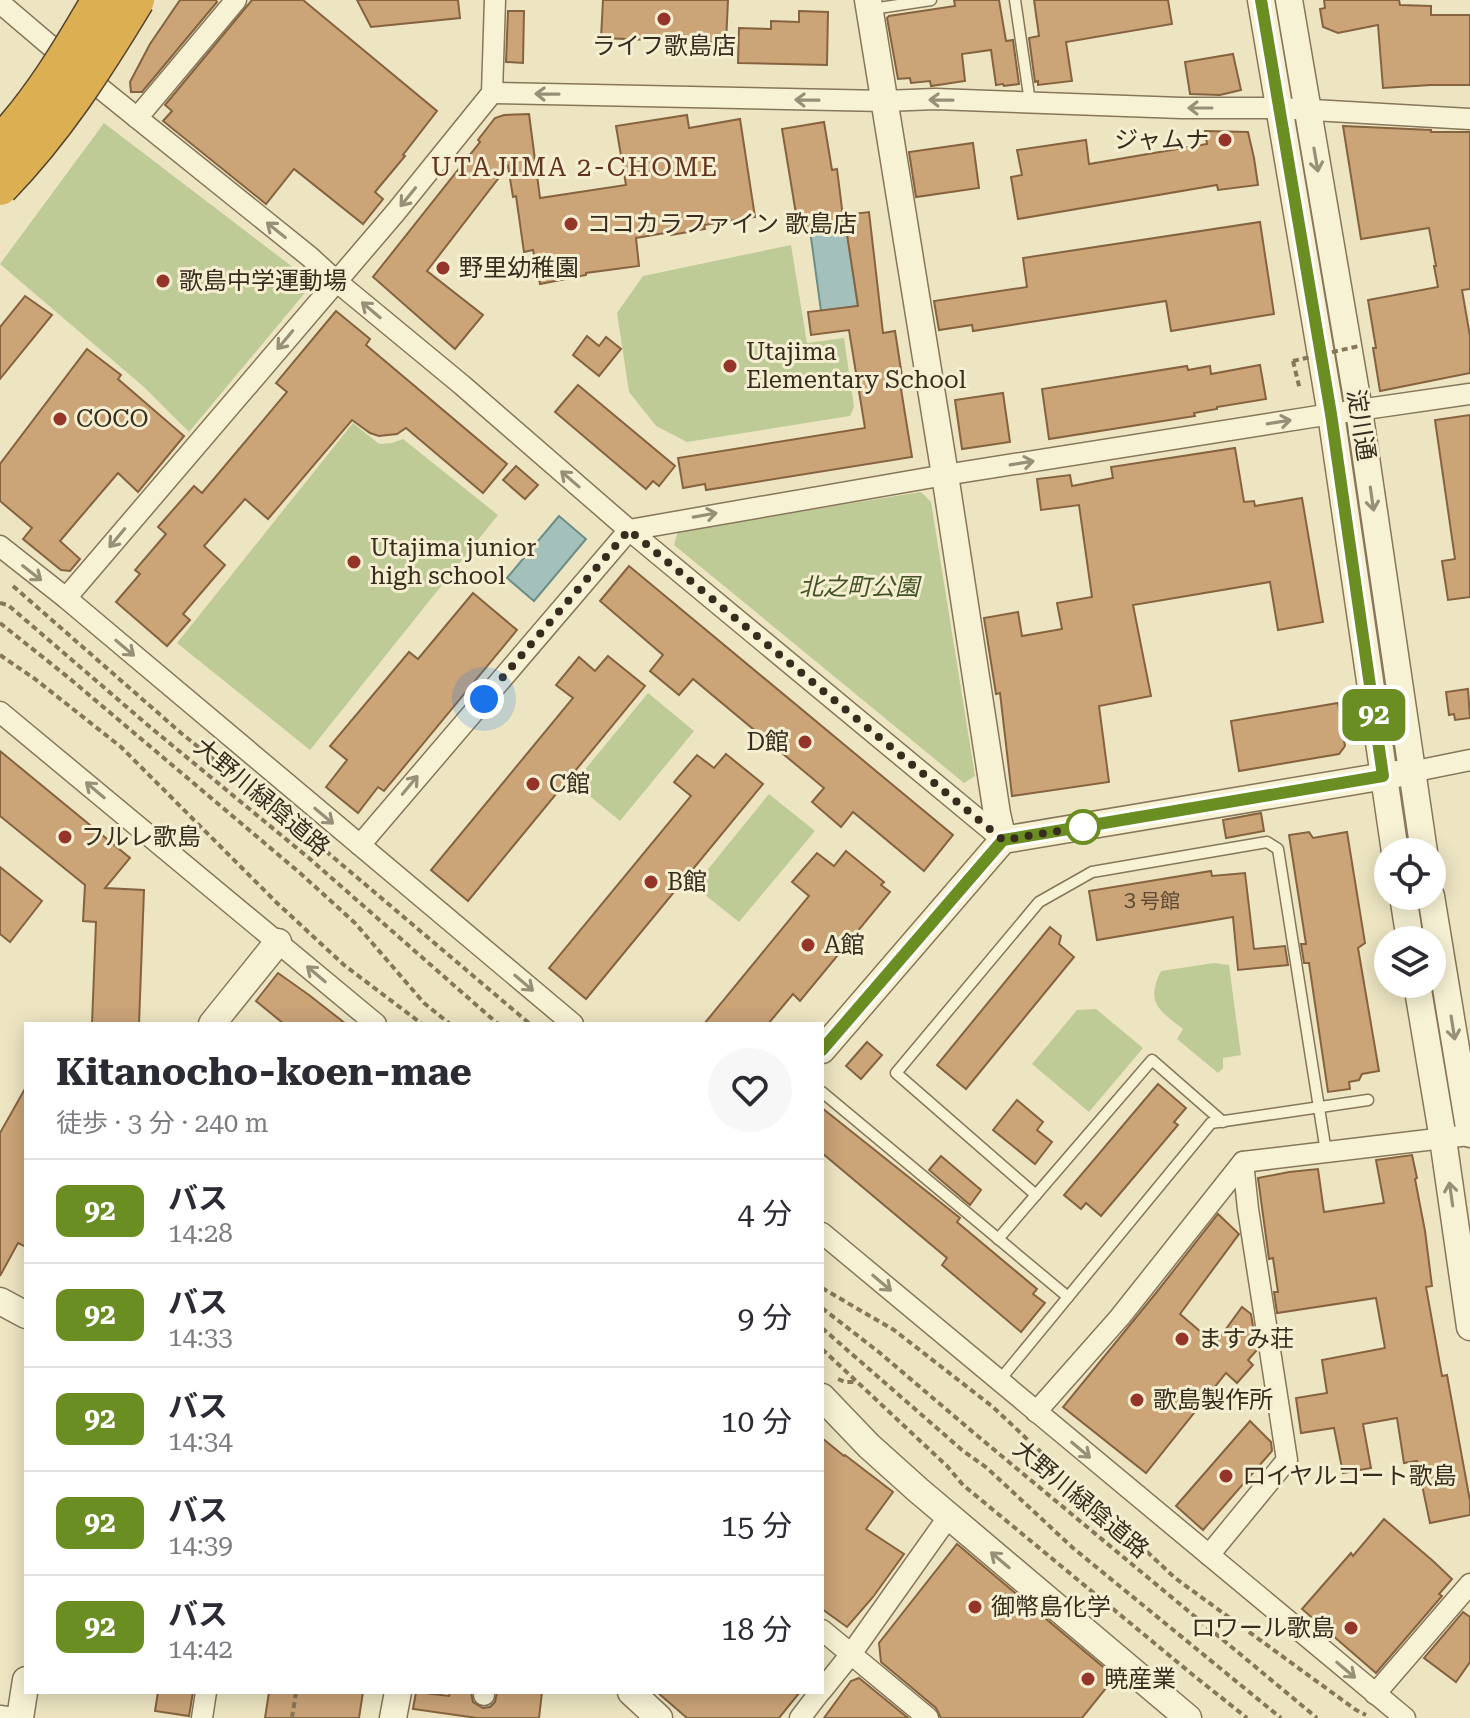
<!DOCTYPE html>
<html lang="ja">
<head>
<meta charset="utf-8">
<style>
  :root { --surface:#fff; --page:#f7f7f7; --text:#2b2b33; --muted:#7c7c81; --line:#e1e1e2 }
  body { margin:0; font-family:"Roboto Serif","Noto Sans JP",serif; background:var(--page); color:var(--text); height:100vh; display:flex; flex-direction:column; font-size:30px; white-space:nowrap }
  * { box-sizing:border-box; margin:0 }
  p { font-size:26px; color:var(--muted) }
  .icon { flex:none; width:44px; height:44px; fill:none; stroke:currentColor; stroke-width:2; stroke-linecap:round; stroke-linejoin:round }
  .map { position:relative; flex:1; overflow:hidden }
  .side { position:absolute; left:24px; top:1022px; width:800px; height:672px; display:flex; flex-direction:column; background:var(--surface); border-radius:0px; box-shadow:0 4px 20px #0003 }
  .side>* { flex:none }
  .badge { padding:0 16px; border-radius:12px; font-size:28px; line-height:52px }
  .fabs { position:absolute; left:1374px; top:838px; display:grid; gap:16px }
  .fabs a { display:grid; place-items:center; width:72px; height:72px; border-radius:50%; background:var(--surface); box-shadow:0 4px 20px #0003; font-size:40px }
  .you { position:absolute; width:40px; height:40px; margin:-20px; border:6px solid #fff; border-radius:50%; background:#1a73e8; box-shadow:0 0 0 12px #1a73e833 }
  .map>.badge { position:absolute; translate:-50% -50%; box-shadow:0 0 0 4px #fff }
  .round { display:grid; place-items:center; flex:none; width:84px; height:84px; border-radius:42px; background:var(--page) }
  .overview { display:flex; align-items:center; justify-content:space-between; height:136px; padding:0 32px }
  h1 { font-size:38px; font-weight:700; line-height:60px }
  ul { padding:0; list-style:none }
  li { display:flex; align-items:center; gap:24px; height:104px; padding:0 32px; border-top:2px solid var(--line) }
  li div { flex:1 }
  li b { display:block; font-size:30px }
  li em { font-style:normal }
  li .badge { min-width:88px; font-weight:700; text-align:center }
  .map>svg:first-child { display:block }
</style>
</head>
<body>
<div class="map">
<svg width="1470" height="1718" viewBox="0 0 1470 1718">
  <rect width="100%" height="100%" fill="#ede5c2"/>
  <g fill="#bfcb96">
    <path d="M104 123 303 275 309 288 189 432 144 387 0 264Z"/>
    <path d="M791 245 807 343 844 338 854 407 850 416 687 442 656 426 629 392 617 313 643 276Z"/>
    <path d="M353 423 379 444 392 443 403 439 498 515 310 750 177 643Z"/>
    <path d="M921 492 931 502 975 776 964 783 674 545 678 531Z"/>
    <path d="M648 693 694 731 620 821 574 783Z"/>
    <path d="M769 794 815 831 739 922 704 894 700 879Z"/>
    <path d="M1214 963 1229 965 1241 1055 1223 1058V1068L1218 1073 1177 1039 1183 1029C1159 1010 1145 1003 1161 971Z"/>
    <path d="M1096 1009 1143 1048 1089 1112 1032 1064 1077 1010Z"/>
  </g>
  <g fill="#a4c0bb" stroke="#6b8e89" stroke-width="2">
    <path d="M846 225 858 306 821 311 810 230Z"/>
    <path d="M559 516 586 539 534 601 507 578Z"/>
  </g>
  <g fill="#cba478" stroke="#86633f" stroke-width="2">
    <path d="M180 0H216L217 2 142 92H131L130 82 150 44Z"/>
    <path d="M252 0H303L437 111 403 155 405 156 375 192 383 199 363 224 294 169 266 204 163 121 172 111 165 105Z"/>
    <path d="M357 0H458L460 18 371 27Z"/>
    <path d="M603 0H728L726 43 601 38Z"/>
    <path d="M954 0H999L1006 41 1013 40 1019 84 1004 86 1003 84 996 85 991 50 962 54 965 81 931 86 930 81 911 83 910 78 898 79 887 18 889 16 955 6Z"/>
    <path d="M1034 0H1168L1172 24 1066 42 1072 81 1038 85V81L1035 82 1029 38 1039 36Z"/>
    <path d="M1324 0H1399L1400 5 1431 6V15H1470V85H1431L1383 88 1378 25 1338 33 1323 27 1320 9 1325 8Z"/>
    <path d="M508 11H524L523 63 506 62Z"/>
    <path d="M799 11 828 12 827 65 738 63 739 28 771 29V21L799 22Z"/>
    <path d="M1233 54 1241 90 1220 95 1190 94 1185 62Z"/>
    <path d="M529 114 540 198 626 185 616 126 687 115 689 128 740 119 755 217 704 225 705 229 671 235V232L636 238 639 266 586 273V275L540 284 533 250 524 252 516 196 513 197 508 166 427 271 483 315 455 349 373 277 480 142 478 140 495 118 504 115Z"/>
    <path d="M824 122 832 170 837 169 844 225 799 232 782 129Z"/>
    <path d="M1343 126 1431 130V132H1470V289L1462 290 1470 336V373L1380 391 1373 348H1376L1368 300 1438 287 1434 266H1436L1429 228 1361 239Z"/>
    <path d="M1205 131 1248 132 1254 158 1258 185 1218 190 1217 185 1018 219 1011 177 1022 175 1017 150 1086 140 1089 164 1207 144Z"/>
    <path d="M973 143 979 188 916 197 909 152Z"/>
    <path d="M869 212 883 333 895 331 904 389H901L912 457 706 490 705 484 683 488 678 458 865 428 849 330 811 335 808 312 858 306 844 215Z"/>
    <path d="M1260 222 1274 314 1171 331 1166 301 973 331 972 325 939 330 934 301 1027 287 1023 258Z"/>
    <path d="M25 296 52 315 0 379V327Z"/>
    <path d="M336 311 370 339 366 345 507 464 483 493 406 428 397 434 379 436 370 433 352 420 268 519 245 499 204 546 225 565 183 614 190 620 167 646 116 602 140 574 135 570 166 534 158 527 194 486 202 493 287 392 276 383Z"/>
    <path d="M587 336 599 346 606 337 621 349 599 376 573 355Z"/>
    <path d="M87 349 121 375 118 379 184 436 138 492 118 473 60 541 80 559 70 571 61 570 23 539 32 528 0 501V464Z"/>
    <path d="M1260 365 1266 399 1217 407V409L1194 413 1195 416 1049 439 1042 389 1187 366 1188 370 1210 366 1211 374Z"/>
    <path d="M578 385 675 466 659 486 653 481 646 489 555 412Z"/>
    <path d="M1003 393 1010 442 962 449 955 400Z"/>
    <path d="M1470 415V597L1448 600 1442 561 1455 559 1435 420Z"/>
    <path d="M1235 448 1244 502 1254 501 1255 506 1302 498 1323 622 1278 630 1270 582 1133 605 1151 696 1099 706 1109 782 1012 796 1000 693 996 694 984 618 1018 612 1022 636 1062 629 1057 603 1092 597 1079 505 1041 510 1037 479 1070 475 1072 486 1113 478 1111 467Z"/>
    <path d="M516 466 538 485 525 499 503 480Z"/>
    <path d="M629 566 953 835 924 871 853 812 841 827 812 802 824 788 693 679 679 695 650 671 663 655 600 601Z"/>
    <path d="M473 593 517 630 384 791 378 787 358 813 326 787 347 760 330 746 409 652 418 659Z"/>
    <path d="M608 656 645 686 468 901 431 870 573 698 556 685 579 657 595 671Z"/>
    <path d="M1468 689 1470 718 1455 720 1454 714 1449 715 1446 692Z"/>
    <path d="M1338 703 1345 746 1339 754 1239 771 1231 721Z"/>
    <path d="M0 751 130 858 105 888 144 890 139 1024H92L96 922 83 921 85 885 0 816Z"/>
    <path d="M726 754 763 784 586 999 549 968 691 796 674 782 697 755 714 768Z"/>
    <path d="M1261 813 1264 831 1226 838 1223 820Z"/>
    <path d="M1309 832 1313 838 1347 832 1365 943 1358 948 1379 1071 1362 1074 1359 1080 1349 1082 1350 1089 1328 1092 1309 963H1304L1301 944H1306L1289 835Z"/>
    <path d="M846 851 884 882 881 885 890 892 800 1001 793 994 768 1024H704L809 896 792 882 817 853 834 866Z"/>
    <path d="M0 867 42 901 10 942 0 934Z"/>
    <path d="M1211 871 1212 876 1245 873 1254 949 1285 946 1288 965 1238 970 1233 917 1097 940 1089 891Z"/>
    <path d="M1050 927 1061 936 1059 944 1074 957 966 1089 937 1065Z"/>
    <path d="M278 973 309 995 346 1024H284L256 1001Z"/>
    <path d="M867 1042 882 1055 861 1079 846 1066Z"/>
    <path d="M1158 1084 1186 1108 1174 1122 1178 1125 1101 1216 1086 1203 1081 1209 1064 1195Z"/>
    <path d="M26 1087V1247L18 1243 0 1276V1133Z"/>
    <path d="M1017 1100 1043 1122 1037 1130 1052 1142 1035 1164 993 1130Z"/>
    <path d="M822 1108 960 1218 957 1222 1037 1289 1033 1294 1045 1303 1021 1332 942 1265 947 1258 822 1153Z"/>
    <path d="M1412 1155 1417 1178 1415 1179 1425 1231 1432 1286 1426 1287 1442 1376 1447 1375 1470 1501V1515L1430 1523 1417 1461 1404 1463 1397 1418 1363 1424 1371 1468 1343 1473 1334 1428 1301 1433 1296 1398 1327 1393 1322 1360 1385 1348 1376 1298 1277 1313 1274 1292H1278L1273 1258 1269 1259 1258 1178 1289 1172 1318 1169 1324 1212 1384 1203 1376 1160Z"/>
    <path d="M941 1156 981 1190 970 1205 929 1170Z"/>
    <path d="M1218 1214 1239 1234 1180 1314 1215 1344 1242 1307 1251 1314 1257 1350 1248 1360 1253 1365 1237 1383 1226 1373 1146 1473 1063 1407 1156 1293Z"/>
    <path d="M1250 1421 1271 1442 1272 1451 1203 1530 1176 1506Z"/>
    <path d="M822 1438 844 1456 845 1455 893 1492 866 1529 904 1554 873 1597 847 1627 822 1609Z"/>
    <path d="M1384 1519 1433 1561 1452 1579 1439 1594 1442 1596 1376 1673 1302 1609 1351 1553 1353 1556Z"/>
    <path d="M957 1544 1115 1677 1082 1718H941L936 1708 881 1662 879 1643Z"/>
    <path d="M1463 1612 1470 1617V1662L1456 1682 1424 1658Z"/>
    <path d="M859 1678 908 1718H824L851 1681Z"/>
    <path d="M158 1692H193L189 1716 155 1711Z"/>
    <path d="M269 1692H363L359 1718H265Z"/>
    <path d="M416 1692 449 1696 450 1692H471L473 1702 483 1708 490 1707 495 1702 497 1692H542L539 1718H477L413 1709Z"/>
    <path d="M657 1692H800L779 1718H687Z"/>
  </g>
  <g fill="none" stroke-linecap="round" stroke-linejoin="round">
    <g stroke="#877659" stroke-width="13">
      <g id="service">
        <path d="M1015 0 1030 102"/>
        <path d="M872 9 931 0"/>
        <path d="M822 1092 1068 1297"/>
        <path d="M1036 1195 896 1073 1039 902 1092 872 1267 842 1278 849 1326 1152"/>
        <path d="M998 1239 1152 1060 1223 1122"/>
        <path d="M999 1381 1211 1123 1368 1100"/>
      </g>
    </g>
    <g stroke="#877659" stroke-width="23">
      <g id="minor">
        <path d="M0 3 100 88 310 257 336 281 462 385 629 530 1003 840"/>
        <path d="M492 93 885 101 935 99 1181 108H1278L1470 119"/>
        <path d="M137 118 236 0"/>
        <path d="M0 546 66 598 573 1024"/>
        <path d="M66 598 395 213 492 93 495 0"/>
        <path d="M0 712 376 1024"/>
        <path d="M1411 772 1470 760"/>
        <path d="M360 845 629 530 945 475 1331 414 1470 394"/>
        <path d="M822 1233 1405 1718"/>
        <path d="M1036 1412 1120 1317 1243 1162 1470 1135"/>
        <path d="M1209 1555 1287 1460 1248 1209 1243 1162"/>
        <path d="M822 1630 928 1718"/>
        <path d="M822 1690 851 1654 949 1516"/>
        <path d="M1375 1694 1470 1584"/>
        <path d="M484 1695V1692"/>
        <path d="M0 1716 14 1718"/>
        <path d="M202 1718 206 1692"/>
        <path d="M800 1718 820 1692"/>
      </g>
    </g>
    <g stroke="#877659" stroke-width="29">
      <g id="tertiary">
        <path d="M868 0 945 475 997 814 1003 840"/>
        <path d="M1261 0 1331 414 1395 852"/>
        <path d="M1289 0 1359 410 1424 852"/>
        <path d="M1403 896 1410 940"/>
        <path d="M1431 896 1470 1134"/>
        <path d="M1417 984 1443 1139 1470 1327"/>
        <path d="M212 1024 278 942"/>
        <path d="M822 1050 1003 840 1397 774"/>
        <path d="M0 1301 26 1315"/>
        <path d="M822 1397 869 1446 918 1490 1188 1718"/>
        <path d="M631 1692 659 1718"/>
        <path d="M20 1718 26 1680"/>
        <path d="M393 1718 398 1692"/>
      </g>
    </g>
    <g stroke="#877659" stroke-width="4" stroke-dasharray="6 4" stroke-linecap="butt">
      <path d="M1293 361 1300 390"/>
      <path d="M13 586 181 733 314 841 530 1024"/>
      <path d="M0 603 8 605 150 727 310 859 498 1024"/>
      <path d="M0 623 69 678 300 873 355 923 424 1003 450 1024"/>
      <path d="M0 655 35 679 121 747 277 903 344 965 422 1024"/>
      <path d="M822 1288 894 1330 993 1407 1175 1578 1356 1710 1366 1715"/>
      <path d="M822 1308 880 1353 974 1433 1317 1718"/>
      <path d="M822 1328 962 1450 987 1468 1073 1548 1281 1718"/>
      <path d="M822 1349 947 1466 963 1485 1193 1675 1247 1718"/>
      <path d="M838 1379 845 1382H857"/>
      <path d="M292 1718 296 1692"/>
    </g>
    <use href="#service" stroke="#f8f2d5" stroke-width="10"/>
    <use href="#minor" stroke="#f8f2d5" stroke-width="20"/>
    <use href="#tertiary" stroke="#f8f2d5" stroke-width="26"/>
    <g stroke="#54442d" stroke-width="39" stroke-linecap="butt">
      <g id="motorway-bridge">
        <path d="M0 144C40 102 71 50 100 0"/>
        <path d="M0 187C55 130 95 68 136 0"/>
      </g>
    </g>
    <path stroke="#877659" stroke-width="4" stroke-dasharray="6 4" stroke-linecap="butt" d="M1293 361 1359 346"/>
    <use href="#motorway-bridge" stroke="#dcaf53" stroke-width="36"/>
  </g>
  <defs><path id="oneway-shaft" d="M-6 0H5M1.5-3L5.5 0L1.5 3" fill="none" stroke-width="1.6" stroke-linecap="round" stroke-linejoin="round" transform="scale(2)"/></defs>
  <g stroke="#988f79">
    <use href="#oneway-shaft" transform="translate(547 94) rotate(-179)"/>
    <use href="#oneway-shaft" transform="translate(807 100) rotate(-179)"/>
    <use href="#oneway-shaft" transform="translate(941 100) rotate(-179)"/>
    <use href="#oneway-shaft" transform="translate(1200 108) rotate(-180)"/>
    <use href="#oneway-shaft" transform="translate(1316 160) rotate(80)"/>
    <use href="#oneway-shaft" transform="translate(408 197) rotate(129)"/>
    <use href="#oneway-shaft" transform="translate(276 230) rotate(-141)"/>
    <use href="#oneway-shaft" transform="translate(371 310) rotate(-140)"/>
    <use href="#oneway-shaft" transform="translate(285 340) rotate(130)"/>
    <use href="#oneway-shaft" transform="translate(1279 422) rotate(-9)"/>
    <use href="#oneway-shaft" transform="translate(1022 463) rotate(-9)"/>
    <use href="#oneway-shaft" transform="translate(570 479) rotate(-139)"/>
    <use href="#oneway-shaft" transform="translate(1372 499) rotate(82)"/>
    <use href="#oneway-shaft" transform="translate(705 515) rotate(-10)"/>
    <use href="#oneway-shaft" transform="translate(117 538) rotate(130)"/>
    <use href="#oneway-shaft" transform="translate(32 573) rotate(38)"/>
    <use href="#oneway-shaft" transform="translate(125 648) rotate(40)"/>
    <use href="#oneway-shaft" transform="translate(410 785) rotate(-50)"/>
    <use href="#oneway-shaft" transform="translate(95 790) rotate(-140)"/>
    <use href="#oneway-shaft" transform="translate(324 816) rotate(40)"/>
    <use href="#oneway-shaft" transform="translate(316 974) rotate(-140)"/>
    <use href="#oneway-shaft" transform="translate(524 983) rotate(40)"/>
    <use href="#oneway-shaft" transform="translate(1453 1028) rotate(81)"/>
    <use href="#oneway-shaft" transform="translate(1451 1194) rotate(-98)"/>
    <use href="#oneway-shaft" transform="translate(882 1283) rotate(40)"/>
    <use href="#oneway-shaft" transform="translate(1081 1450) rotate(40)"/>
    <use href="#oneway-shaft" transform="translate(1000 1560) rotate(-140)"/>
    <use href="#oneway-shaft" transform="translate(1346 1670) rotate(40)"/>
  </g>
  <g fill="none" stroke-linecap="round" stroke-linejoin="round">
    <g stroke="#fff" stroke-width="18">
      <path id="line" d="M822 1050 1003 840 1383 776 1331 414 1261 0"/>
    </g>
    <use href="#line" stroke="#6b8e23" stroke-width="12"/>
    <path stroke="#372c1d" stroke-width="8" stroke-dasharray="0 14.4" d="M484 699 629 530 1003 840 1083 827"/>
  </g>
  <g fill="#95352a" stroke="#f5eed1" stroke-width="3">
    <circle cx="664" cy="19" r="8"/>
    <circle cx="1225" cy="140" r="8"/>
    <circle cx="571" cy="224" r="8"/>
    <circle cx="443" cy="268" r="8"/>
    <circle cx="163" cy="281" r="8"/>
    <circle cx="730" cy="366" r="8"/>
    <circle cx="60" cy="419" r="8"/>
    <circle cx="354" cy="562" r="8"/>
    <circle cx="805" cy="742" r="8"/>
    <circle cx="533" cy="784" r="8"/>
    <circle cx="65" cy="837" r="8"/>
    <circle cx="651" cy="882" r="8"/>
    <circle cx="808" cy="945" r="8"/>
    <circle cx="1182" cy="1339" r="8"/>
    <circle cx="1137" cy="1400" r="8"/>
    <circle cx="1226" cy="1476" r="8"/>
    <circle cx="975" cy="1607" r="8"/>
    <circle cx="1351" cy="1628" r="8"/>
    <circle cx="1088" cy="1679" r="8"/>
  </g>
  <circle fill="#fff" stroke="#6b8e23" stroke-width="4" cx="1083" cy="827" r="16"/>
  <g text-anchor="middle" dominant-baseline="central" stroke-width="6" stroke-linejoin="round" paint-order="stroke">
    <g font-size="20" fill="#5c4a34">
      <text x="1150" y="901">３号館</text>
    </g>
    <g font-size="24" fill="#372c1d" stroke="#f5eed1" text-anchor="start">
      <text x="664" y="46" text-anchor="middle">ライフ歌島店</text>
      <text x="1209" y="140" text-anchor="end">ジャムナ</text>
      <text x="587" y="224">ココカラファイン 歌島店</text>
      <text x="459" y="268">野里幼稚園</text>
      <text x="179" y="281">歌島中学運動場</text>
      <text x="746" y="352">Utajima<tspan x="746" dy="28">Elementary School</tspan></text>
      <text x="76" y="419">COCO</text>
      <text x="370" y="548">Utajima junior<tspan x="370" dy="28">high school</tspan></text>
      <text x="789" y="742" text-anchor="end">D館</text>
      <text x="549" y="784">C館</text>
      <text x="81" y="837">フルレ歌島</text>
      <text x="667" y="882">B館</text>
      <text x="824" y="945">A館</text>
      <text x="1198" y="1339">ますみ荘</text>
      <text x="1153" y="1400">歌島製作所</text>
      <text x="1242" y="1476">ロイヤルコート歌島</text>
      <text x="991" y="1607">御幣島化学</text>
      <text x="1335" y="1628" text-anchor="end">ロワール歌島</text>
      <text x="1104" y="1679">暁産業</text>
    </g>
    <g font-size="24" fill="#372c1d" stroke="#f5eed1">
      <text transform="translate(1361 425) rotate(81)">淀川通</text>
      <text transform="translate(262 797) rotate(40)">大野川緑陰道路</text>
      <text transform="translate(1081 1499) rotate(40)">大野川緑陰道路</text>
    </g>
    <g font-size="24" font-style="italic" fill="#425324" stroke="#f5eed1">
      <text x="859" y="587">北之町公園</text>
    </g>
    <g font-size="26" letter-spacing="2" fill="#63331d" stroke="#f5eed1">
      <text x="575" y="167">UTAJIMA 2-CHOME</text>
    </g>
  </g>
</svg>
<div class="fabs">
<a><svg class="icon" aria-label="locate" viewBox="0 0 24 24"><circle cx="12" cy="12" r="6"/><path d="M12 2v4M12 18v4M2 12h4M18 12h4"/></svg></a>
<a><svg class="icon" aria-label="layers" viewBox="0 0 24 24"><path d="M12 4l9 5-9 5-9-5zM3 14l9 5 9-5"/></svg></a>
</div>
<div class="you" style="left:484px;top:699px"></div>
<b class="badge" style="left:1374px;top:715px;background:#6b8e23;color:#fff">92</b>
<section class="side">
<div class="overview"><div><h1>Kitanocho-koen-mae</h1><p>徒歩 · 3 分 · 240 m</p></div><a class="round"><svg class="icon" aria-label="heart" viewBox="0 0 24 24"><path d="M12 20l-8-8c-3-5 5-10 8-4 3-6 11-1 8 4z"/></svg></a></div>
<ul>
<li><span class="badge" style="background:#6b8e23;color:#fff">92</span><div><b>バス</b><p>14:28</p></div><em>4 分</em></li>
<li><span class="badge" style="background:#6b8e23;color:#fff">92</span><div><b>バス</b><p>14:33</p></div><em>9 分</em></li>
<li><span class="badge" style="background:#6b8e23;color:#fff">92</span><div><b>バス</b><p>14:34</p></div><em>10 分</em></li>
<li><span class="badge" style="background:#6b8e23;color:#fff">92</span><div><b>バス</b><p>14:39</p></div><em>15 分</em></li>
<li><span class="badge" style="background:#6b8e23;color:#fff">92</span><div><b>バス</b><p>14:42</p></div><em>18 分</em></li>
</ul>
</section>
</div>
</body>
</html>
